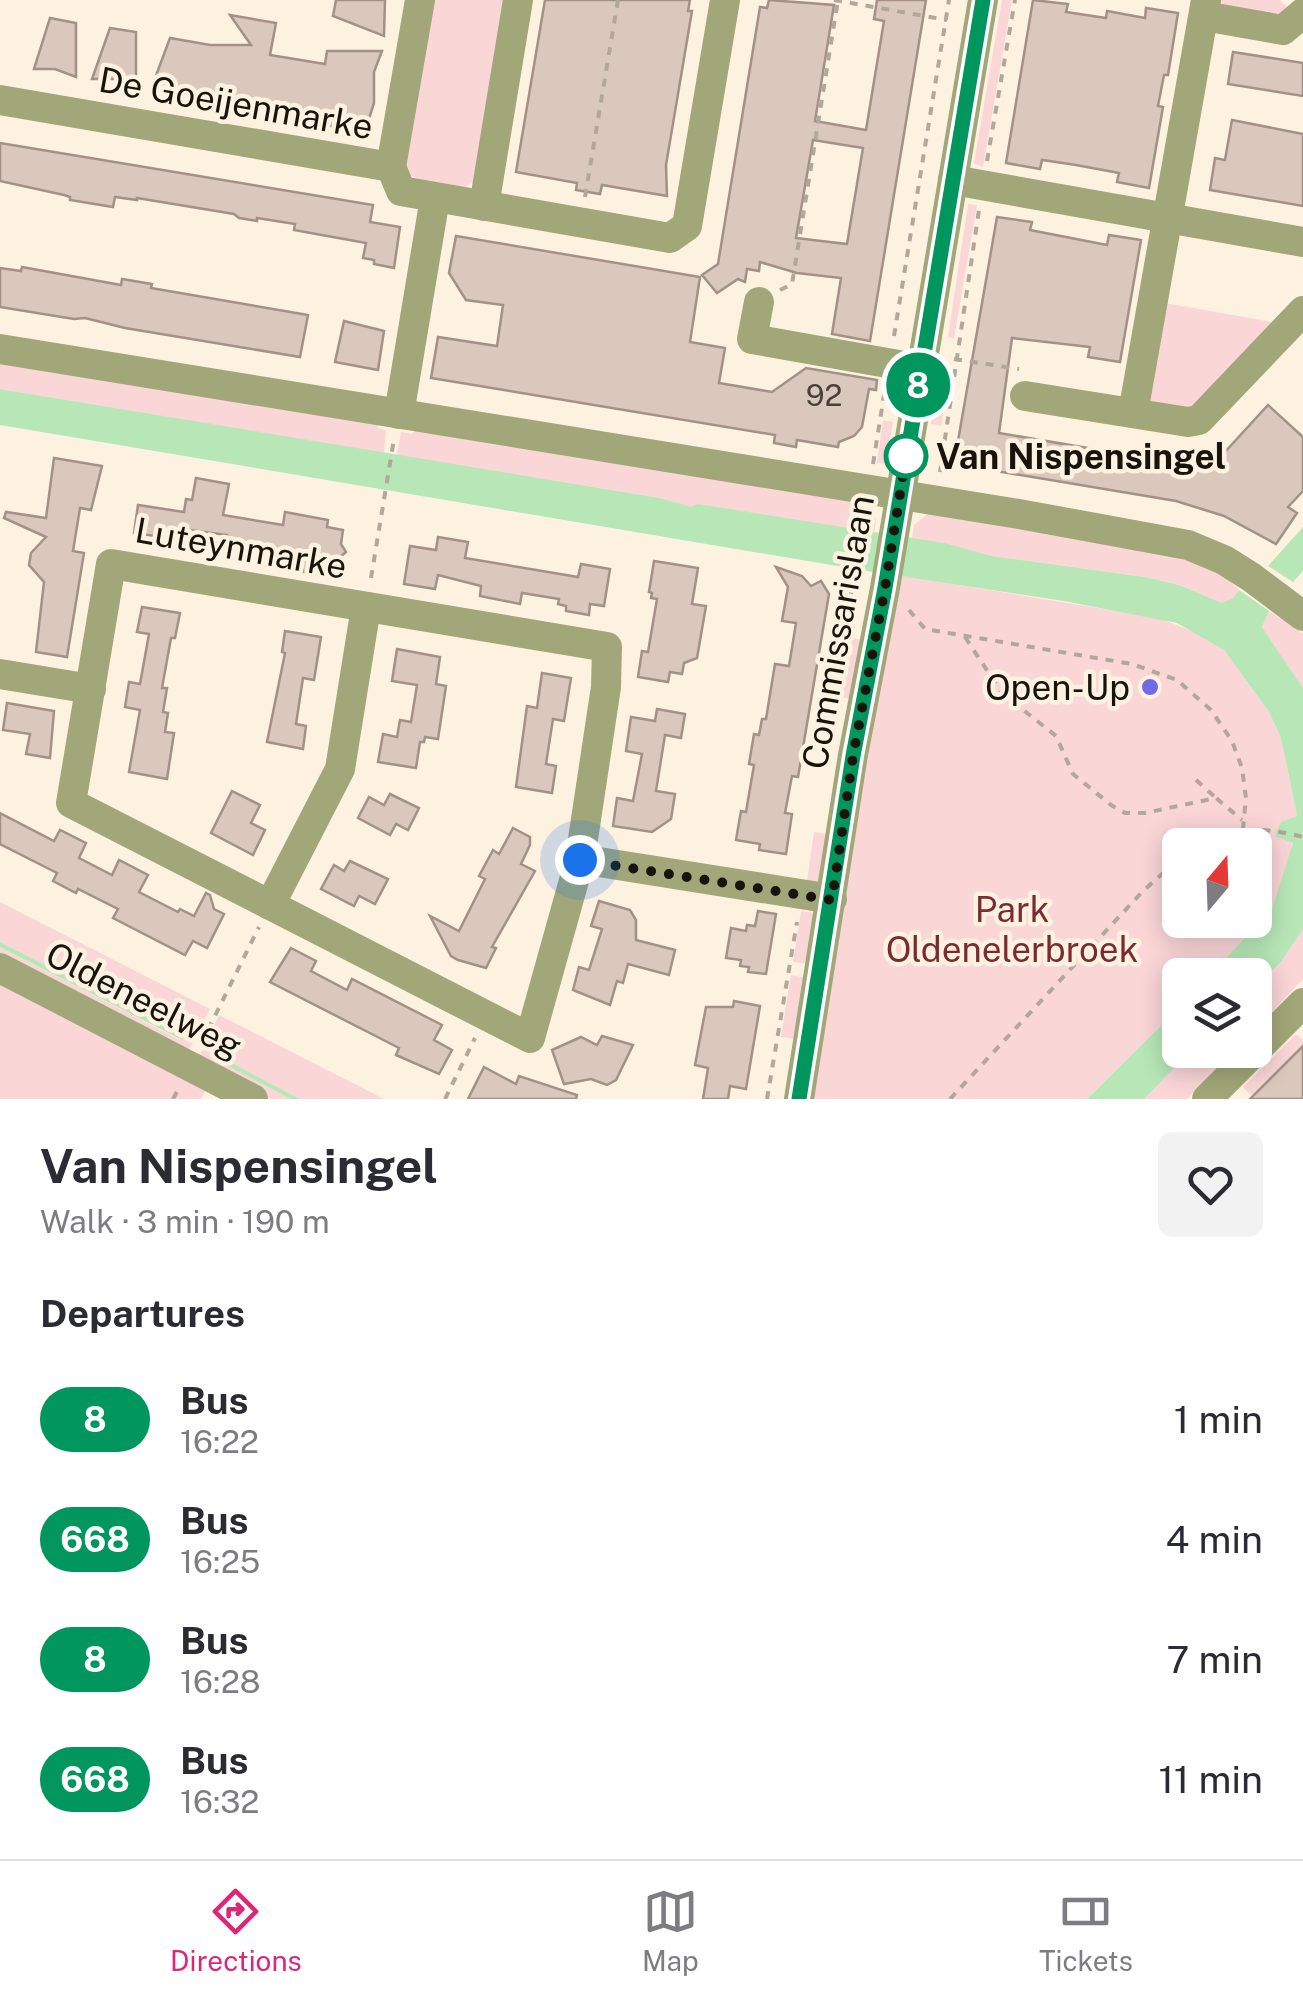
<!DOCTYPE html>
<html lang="en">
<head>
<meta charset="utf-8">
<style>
  :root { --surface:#fff; --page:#f2f2f3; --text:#2b2b33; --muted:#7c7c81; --line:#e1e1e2; --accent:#db2777 }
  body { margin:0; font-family:"Public Sans",sans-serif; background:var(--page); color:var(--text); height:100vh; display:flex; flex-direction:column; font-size:38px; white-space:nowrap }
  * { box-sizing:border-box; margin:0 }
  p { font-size:32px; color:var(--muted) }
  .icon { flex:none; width:55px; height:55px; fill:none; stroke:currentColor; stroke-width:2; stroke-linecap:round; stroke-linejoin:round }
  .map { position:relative; height:1099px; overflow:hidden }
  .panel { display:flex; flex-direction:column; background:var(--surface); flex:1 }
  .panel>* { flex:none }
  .badge { padding:0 20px; border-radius:32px; font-size:35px; line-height:65px }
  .needle { width:65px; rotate:19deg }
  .fabs { position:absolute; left:1162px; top:828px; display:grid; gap:20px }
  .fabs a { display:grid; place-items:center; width:110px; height:110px; border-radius:15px; background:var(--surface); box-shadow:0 5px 25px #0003; font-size:50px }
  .you { position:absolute; width:50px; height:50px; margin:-25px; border:8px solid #fff; border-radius:50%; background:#1a73e8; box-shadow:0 0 0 15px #1a73e833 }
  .map>.badge { position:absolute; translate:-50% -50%; box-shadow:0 0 0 5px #fff }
  h2 { padding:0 40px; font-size:38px; line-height:90px }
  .round { display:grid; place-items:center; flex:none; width:105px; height:105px; border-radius:15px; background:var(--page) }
  .head { display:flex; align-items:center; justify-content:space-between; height:170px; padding:0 40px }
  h1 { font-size:48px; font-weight:700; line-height:75px }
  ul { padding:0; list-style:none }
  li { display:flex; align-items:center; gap:30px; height:120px; padding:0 40px }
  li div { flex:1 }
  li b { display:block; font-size:38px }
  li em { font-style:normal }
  li .badge { min-width:110px; font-weight:700; text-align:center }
  .dock { display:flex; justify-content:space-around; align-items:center; height:140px; border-top:2px solid var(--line); background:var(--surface); font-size:28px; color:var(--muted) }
  .dock a { display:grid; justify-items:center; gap:5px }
  .dock .on { color:var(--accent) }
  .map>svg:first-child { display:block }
</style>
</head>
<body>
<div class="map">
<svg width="1303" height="1099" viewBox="0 0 1303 1099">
  <rect width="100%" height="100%" fill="#fdf2e0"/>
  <g fill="#fad6d7" fill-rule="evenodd">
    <path d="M429 0H506L473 182 466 187 417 179 405 172Z"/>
    <path d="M1002 0H1012L983 167 974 163Z"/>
    <path d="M1216 0H1280L1291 11 1287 15 1222 9Z"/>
    <path d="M968 204 977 205 954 338 948 337Z"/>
    <path d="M1165 303 1277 323 1197 409 1148 405Z"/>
    <path d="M0 356 375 419 378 428 386 430 384 453 0 389Z"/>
    <path d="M938 377 949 379 941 426 931 424Z"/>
    <path d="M883 420 893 422 886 464 877 463Z"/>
    <path d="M418 426 863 500 862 511 872 513 876 520 874 534 698 504 691 508 660 498 397 455 401 432 412 434Z"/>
    <path d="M931 511 1190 557 1230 581 1239 590 1233 598 1222 603 1179 585 1145 577 992 556 912 538 914 525Z"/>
    <path d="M898 575 1159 618 1194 632 1224 650 1269 712 1281 738 1297 817 1290 855 1272 909 1210 975H1180V1007L1087 1099H812ZM1180 845H1255V920H1180Z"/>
    <path d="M1269 611 1280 618 1283 615 1303 634V688L1262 627Z"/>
    <path d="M847 637 862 640 853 699 837 697Z"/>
    <path d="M814 832 831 835 823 885 807 881Z"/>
    <path d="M0 902 210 1009 186 1056 0 960V947L180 1040 183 1037 0 942Z"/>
    <path d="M801 911 817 913 810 964 793 962Z"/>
    <path d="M1303 929V979L1255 1030V987L1281 962Z"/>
    <path d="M791 975 807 978 797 1039 781 1037Z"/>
    <path d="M0 981 208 1085 201 1099H0Z"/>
    <path d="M219 1015 384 1099H300L215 1054 214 1058 291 1099H270L197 1061Z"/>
    <path d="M1296 1034 1303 1040V1046L1253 1097 1243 1087Z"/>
    <path d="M1191 1050H1234L1187 1099H1144Z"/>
  </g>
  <g fill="#b7e7b7">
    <path d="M0 389 660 498 691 507 698 504 944 543 992 556 1145 577 1179 585 1222 603 1233 598 1239 590 1269 611 1262 627 1303 688V929L1281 962 1255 987V975H1210L1272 909 1293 843 1275 836 1281 822 1297 816 1281 738 1269 712 1224 650 1177 623 1064 601 867 571 0 425Z"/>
    <path d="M1303 527V571L1293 582 1268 566Z"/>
    <path d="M0 942 183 1036 182 1040 0 947Z"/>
    <path d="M1180 1007V1050H1191L1149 1094 1144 1099H1087Z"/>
    <path d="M215 1054 300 1099H291L213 1058Z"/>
  </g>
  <g fill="#dbc8bd" stroke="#a39187" stroke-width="2.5" fill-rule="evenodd">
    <path d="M336 0H385L384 36 333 16Z"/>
    <path d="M545 0H690L688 11H692L666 165 667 196 602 185 600 194 576 190 577 183 516 172Z"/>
    <path d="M769 0 834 5 815 121 866 130 884 21 874 19 877 0H926L870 341 832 334 841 278 797 273 760 262 759 271 747 269 745 282 738 279 717 293 702 275 718 264 760 7 767 8ZM813 140 863 148 847 244 796 238Z"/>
    <path d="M1033 0 1068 4 1066 12 1106 18 1107 11 1145 18 1146 8 1178 13 1168 75H1164L1158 106 1163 107 1149 188 1117 182 1119 173 1076 165 1042 160 1040 169 1006 163Z"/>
    <path d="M230 15 276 23 270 55 325 64 327 51H382L374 72V103L368 122 340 117 338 127 303 122 305 109H264L235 99H203L175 89H151L170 38 210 45H251Z"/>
    <path d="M50 18 76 23V77L55 69H34Z"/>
    <path d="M110 28 136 32V87L114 79H92Z"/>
    <path d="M1233 52 1303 63V96L1228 84Z"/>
    <path d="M1232 120 1303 134V206L1210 190 1215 158 1225 160Z"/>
    <path d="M0 143 373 205 370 222 400 227 394 268 374 264V260L363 258 366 243 294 230 295 224 257 218V221L239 218 234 214 137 198V200L115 197 113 207 70 200V197L64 195 0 181Z"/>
    <path d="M997 217 1032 222 1030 230 1107 245 1109 235 1141 240 1120 362 1088 357 1090 347 1012 338 999 433 1182 464 1184 458 1212 466 1268 405 1303 437V491L1288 507 1297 513 1276 544 1224 516 1176 501 954 464Z"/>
    <path d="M456 236 700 277 690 342 725 348 719 383 772 392 806 368 877 380 876 390 869 389 862 427 854 436 839 442 838 447 797 440 796 447 774 443 775 435 431 378 438 337 497 346 503 305 466 300 449 273Z"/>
    <path d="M22 267 121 285 122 279 152 284 151 288 308 315 300 357 125 328 85 318 74 319 0 307V268L21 271Z"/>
    <path d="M344 321 384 331 378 370 335 362Z"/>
    <path d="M54 458 102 466 91 510 80 508 73 551 84 553 67 657 36 652 44 582 29 565 31 553 46 537 4 518 6 512 46 518Z"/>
    <path d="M196 478 229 484 223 515 283 525 285 512 328 520 327 527 343 530 341 544 346 552 338 559 336 573 304 572 300 566 302 555 251 547 249 558 224 554 227 535 182 529 179 546 154 542 155 536 134 533 138 505 184 512 186 499 192 500Z"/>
    <path d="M438 537 468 542 465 558 578 577 581 564 610 569 604 606 590 604 589 615 566 611V606L558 604 559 599 522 593 520 604 480 596 481 586 438 575 435 589 404 584 410 546 436 550Z"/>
    <path d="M654 561 698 568 692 604 706 606 697 658 684 663 682 674 670 672 668 682 638 677 642 651 648 652 657 599 651 598 652 593 649 592Z"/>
    <path d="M776 567 802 576 811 586 821 581 829 594 798 777 792 776 785 813 792 814 786 854 759 850 760 844 736 840 741 811 746 812 754 765 749 764 754 734 759 735 762 719H766L775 664 789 666 796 623 782 621 788 587Z"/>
    <path d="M142 607 180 613 175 638H171L162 688H167L163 712 168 713 165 732 174 733 167 779 129 772 140 710 125 707 129 682 140 684 149 634 137 632Z"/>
    <path d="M285 631 321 637 314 680 303 678 296 724 306 726 303 749 267 742 285 653 282 652Z"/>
    <path d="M397 649 440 657 436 684 446 686 438 739 425 737 424 742H420L416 768 378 762 383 734 397 737 400 720 411 722 417 685 392 681Z"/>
    <path d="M542 673 571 678 564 721 553 719 546 764 556 766 552 793 516 787 527 706 537 708Z"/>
    <path d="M7 703 54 711 50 758 26 754 30 734 3 730Z"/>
    <path d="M657 709 685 714 681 738 665 735 656 791 675 794 671 819 652 832 613 826 617 798 633 801 642 754 626 751 631 717 655 721Z"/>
    <path d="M232 791 260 805 251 823 265 830 253 855 211 833Z"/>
    <path d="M390 794 419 808 408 830 396 824 390 835 358 818 369 797 384 805Z"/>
    <path d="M0 813 54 841 60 830 86 843 79 858 112 875 119 860 148 875 139 892 178 912 180 909 194 916 206 893 210 895 214 909 224 914 207 948 193 941 185 955 113 918 118 909 78 889 76 893 53 881 57 873 0 844Z"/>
    <path d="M513 828 530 837V845L521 864 535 871 492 947 496 948 486 968 458 960 451 956 430 916 459 931 485 879 479 876 493 850 499 854Z"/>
    <path d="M350 861 388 879 375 904 359 896 354 906 321 889 334 865 344 871Z"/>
    <path d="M599 901 630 910 636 920V940L675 950 669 975 628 964 623 983 617 981 610 1005 573 990 579 967 589 970 602 929 591 926Z"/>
    <path d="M758 911 776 914 766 974 748 972 749 967 740 966 741 960 726 958 731 928 746 931 747 925 755 926Z"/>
    <path d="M291 948 316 961 311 971 347 990 352 979 442 1025 434 1040 452 1050 439 1074 396 1055 399 1048 270 982Z"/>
    <path d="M734 1001 760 1006 746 1089 730 1086 728 1099H703L708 1068 695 1065 706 1007H733Z"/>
    <path d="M602 1036 633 1045 616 1080 607 1085 591 1079 564 1084 552 1050 581 1037 597 1045Z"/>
    <path d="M1303 1046V1099H1250Z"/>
    <path d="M484 1067 516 1084 519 1076 577 1095 576 1099H468Z"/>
  </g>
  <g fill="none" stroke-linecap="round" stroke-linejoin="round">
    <g stroke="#b0a89a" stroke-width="4" stroke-dasharray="8 8" stroke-linecap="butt">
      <path d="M834 0 947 20"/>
      <path d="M987 161 1015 0"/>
      <path d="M585 197 618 0"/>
      <path d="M780 290 792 284 838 0"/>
      <path d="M894 336 949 0"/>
      <path d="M954 359 1019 369"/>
      <path d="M873 464 885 389"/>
      <path d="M940 472 979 210"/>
      <path d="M371 578 394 439"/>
      <path d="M909 610 925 629 1132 664 1177 680 1211 710 1232 741 1242 768 1246 798 1243 828"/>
      <path d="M965 637 1002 693 1056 736 1073 774 1111 805 1125 813H1145L1216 798 1242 820"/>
      <path d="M832 710 852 587H858"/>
      <path d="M1196 780 1216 798"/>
      <path d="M1201 845C1237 826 1265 827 1303 837"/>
      <path d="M201 1044 259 927"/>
      <path d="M173 1099 179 1088"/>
      <path d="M445 1099 475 1038"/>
      <path d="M767 1099 797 922"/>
      <path d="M950 1099 1143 891 1180 858"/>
    </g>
    <g stroke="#a2a779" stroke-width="30">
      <path d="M1204 16 1283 30 1303 13"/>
      <path d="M0 100 391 167 401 191 670 238 687 226 725 0"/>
      <path d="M391 167 420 0"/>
      <path d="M953 180 1303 242"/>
      <path d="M484 206 518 0"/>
      <path d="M759 302 752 339 921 369"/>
      <path d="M0 349 1019 514 1188 545 1224 560 1251 577 1303 616"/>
      <path d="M1025 396 1188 422 1199 420 1303 311"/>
      <path d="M1133 413 1206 0"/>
      <path d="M399 414 435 198"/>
      <path d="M111 564 607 647 606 687 580 859 530 1038 71 803Z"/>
      <path d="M0 674 91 689"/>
      <path d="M580 859 832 899"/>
      <path d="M270 905 340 769 366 607"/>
      <path d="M0 968 253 1099"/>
      <path d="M799 1099 853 755 885 588 983 0"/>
      <path d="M1207 1099 1303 1003"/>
    </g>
  </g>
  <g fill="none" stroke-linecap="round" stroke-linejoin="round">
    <g stroke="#fff" stroke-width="22">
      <path id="line" d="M799 1099 853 756 885 588 983 0"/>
    </g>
    <use href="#line" stroke="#00965e" stroke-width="15"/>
    <path stroke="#17130d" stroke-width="10" stroke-dasharray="0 18" d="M580 860 832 900 853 756 885 588 906 456"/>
  </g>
  <circle fill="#fff" stroke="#00965e" stroke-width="5" cx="906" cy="456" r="20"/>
  <circle fill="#726be6" stroke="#fdf2e0" stroke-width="4" cx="1150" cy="687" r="10"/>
  <g text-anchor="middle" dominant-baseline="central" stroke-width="9" stroke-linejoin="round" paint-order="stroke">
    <g font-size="30" fill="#484039">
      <text x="824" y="395">92</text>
    </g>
    <g font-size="35" fill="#17130d" stroke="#fdf2e0">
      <text transform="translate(236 103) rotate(10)">De Goeijenmarke</text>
      <text transform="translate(241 548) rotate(10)">Luteynmarke</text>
      <text transform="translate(838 632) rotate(-80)">Commissarislaan</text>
      <text transform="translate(144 1000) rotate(27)">Oldeneelweg</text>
    </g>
    <g font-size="35" font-weight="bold" fill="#17130d" stroke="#fdf2e0" text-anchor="start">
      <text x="936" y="456">Van Nispensingel</text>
    </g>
    <g font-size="35" fill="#17130d" stroke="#fdf2e0" text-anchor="end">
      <text x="1130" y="687">Open-Up</text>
    </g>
    <g font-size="35" fill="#7b2a33" stroke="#fdf2e0">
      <text x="1012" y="909">Park<tspan x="1012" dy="40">Oldenelerbroek</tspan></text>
    </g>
  </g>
</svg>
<div class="fabs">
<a><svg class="needle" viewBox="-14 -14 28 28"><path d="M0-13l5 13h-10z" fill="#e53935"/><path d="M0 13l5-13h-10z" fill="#7c7c81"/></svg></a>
<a><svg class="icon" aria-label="layers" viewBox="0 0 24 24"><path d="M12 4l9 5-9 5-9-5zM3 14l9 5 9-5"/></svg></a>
</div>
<div class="you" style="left:580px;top:860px"></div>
<b class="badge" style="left:918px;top:385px;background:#00965e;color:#fff">8</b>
</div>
<section class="panel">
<div class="head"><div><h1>Van Nispensingel</h1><p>Walk · 3 min · 190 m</p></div><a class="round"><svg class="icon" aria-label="heart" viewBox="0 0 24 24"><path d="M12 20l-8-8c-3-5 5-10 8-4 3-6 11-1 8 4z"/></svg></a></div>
<h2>Departures</h2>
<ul>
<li><span class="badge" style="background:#00965e;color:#fff">8</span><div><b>Bus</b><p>16:22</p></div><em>1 min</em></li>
<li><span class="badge" style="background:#00965e;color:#fff">668</span><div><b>Bus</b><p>16:25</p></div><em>4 min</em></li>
<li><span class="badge" style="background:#00965e;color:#fff">8</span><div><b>Bus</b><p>16:28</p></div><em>7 min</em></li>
<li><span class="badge" style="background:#00965e;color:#fff">668</span><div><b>Bus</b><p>16:32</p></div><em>11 min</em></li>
</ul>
</section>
<nav class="dock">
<a class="on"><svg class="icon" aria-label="directions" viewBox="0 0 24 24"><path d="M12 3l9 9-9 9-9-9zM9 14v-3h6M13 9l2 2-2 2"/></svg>Directions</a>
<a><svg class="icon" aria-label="map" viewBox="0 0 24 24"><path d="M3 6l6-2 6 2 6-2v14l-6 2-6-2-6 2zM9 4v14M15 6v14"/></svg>Map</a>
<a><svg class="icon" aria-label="tickets" viewBox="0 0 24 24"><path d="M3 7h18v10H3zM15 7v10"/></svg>Tickets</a>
</nav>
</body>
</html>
